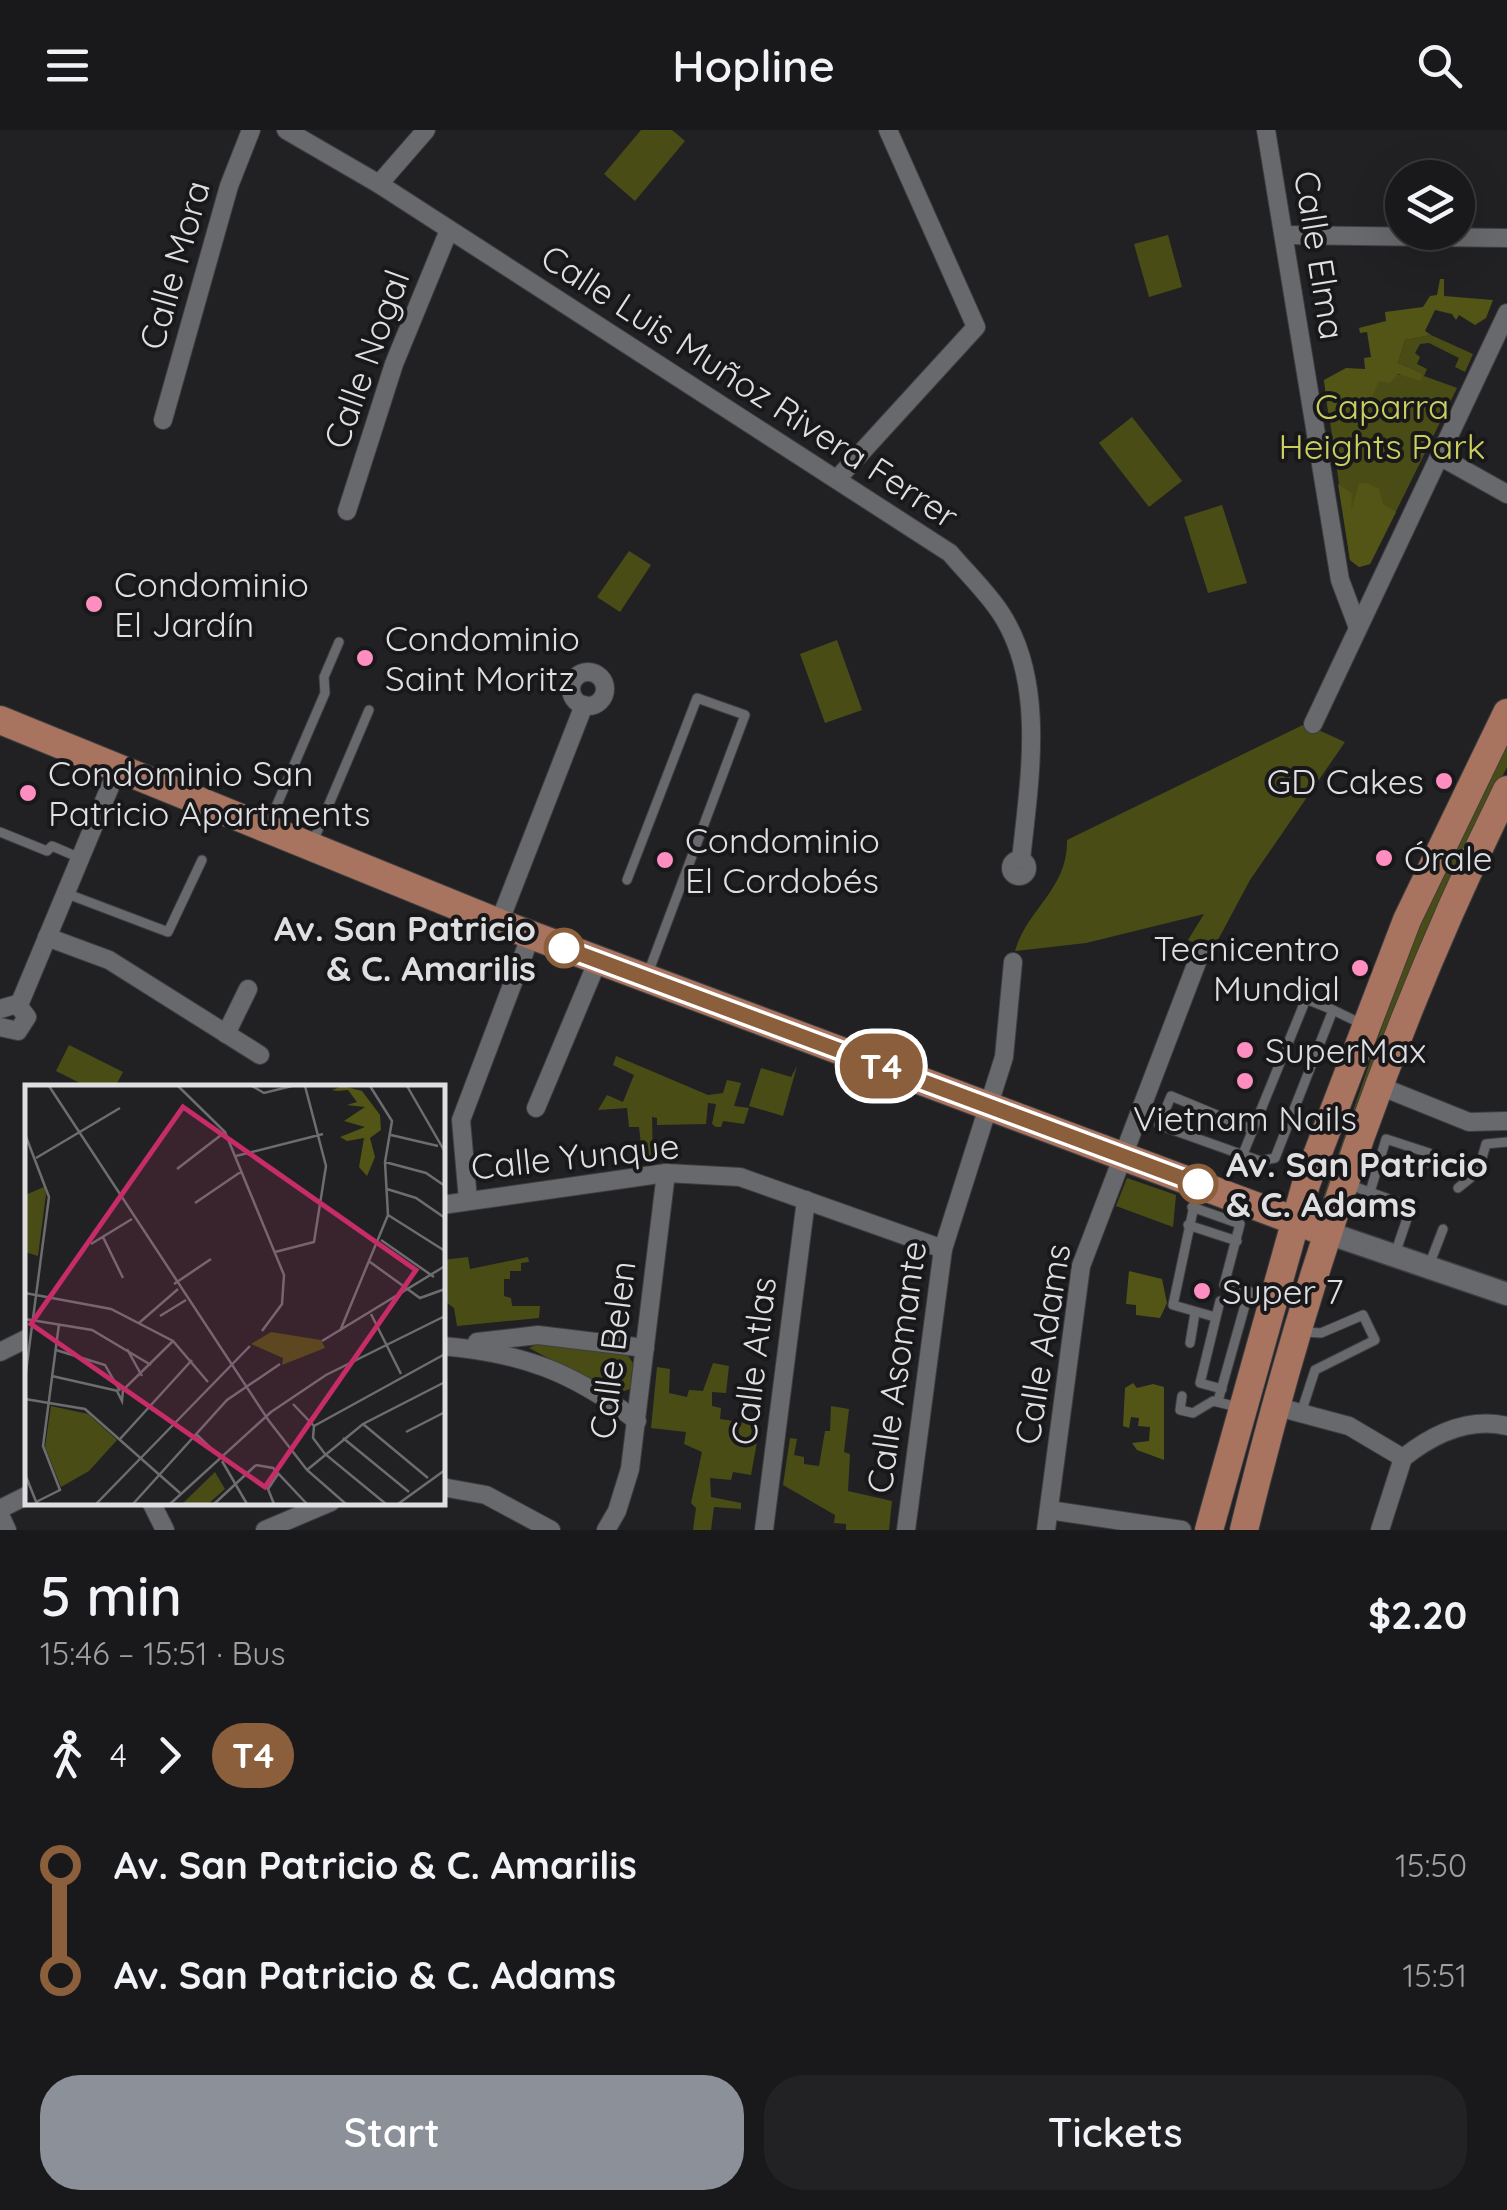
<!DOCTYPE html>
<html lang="en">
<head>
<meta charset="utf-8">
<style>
  :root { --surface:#19191b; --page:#222224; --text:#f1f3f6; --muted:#9fa0a3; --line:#37383a; --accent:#8c9099 }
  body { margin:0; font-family:Quicksand,sans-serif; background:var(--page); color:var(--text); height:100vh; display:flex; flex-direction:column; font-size:38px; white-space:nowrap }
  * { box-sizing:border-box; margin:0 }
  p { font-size:32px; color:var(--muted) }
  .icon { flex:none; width:55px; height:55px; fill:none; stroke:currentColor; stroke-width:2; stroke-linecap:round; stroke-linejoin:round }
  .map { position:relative; height:1400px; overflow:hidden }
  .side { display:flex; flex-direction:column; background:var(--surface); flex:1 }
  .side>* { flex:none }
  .badge { padding:0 20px; border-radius:32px; font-size:35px; line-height:65px }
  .fabs { position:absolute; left:1385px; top:30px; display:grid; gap:20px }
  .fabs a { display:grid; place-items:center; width:90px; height:90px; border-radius:50%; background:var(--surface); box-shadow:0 10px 40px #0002,0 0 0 2px var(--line); font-size:50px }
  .map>.badge { position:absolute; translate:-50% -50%; box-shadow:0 0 0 5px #fff }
  .legs { display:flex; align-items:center; gap:15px; height:110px; padding:0 40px; font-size:32px }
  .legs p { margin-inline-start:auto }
  .head { display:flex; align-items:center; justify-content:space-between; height:170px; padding:0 40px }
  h1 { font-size:55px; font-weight:600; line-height:75px }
  .cta { display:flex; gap:20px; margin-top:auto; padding:20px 40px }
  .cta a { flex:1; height:115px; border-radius:40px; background:var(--accent); color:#fff; font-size:40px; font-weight:600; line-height:115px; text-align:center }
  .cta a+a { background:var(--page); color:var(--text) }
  ul { padding:0 40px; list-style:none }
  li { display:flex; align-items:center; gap:35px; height:110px; font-size:38px }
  li i { display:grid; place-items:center; width:15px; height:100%; margin:0 12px; background:currentColor }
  li i::after { content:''; width:25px; height:25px; margin:-12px; border:8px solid; border-radius:50%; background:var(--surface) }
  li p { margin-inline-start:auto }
  li:first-child i { background:linear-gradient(#0000 50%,currentColor 0) }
  li:last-child i { background:linear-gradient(currentColor 50%,#0000 0) }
  header { display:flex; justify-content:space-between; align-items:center; height:130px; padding:0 40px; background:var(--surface); font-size:45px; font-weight:600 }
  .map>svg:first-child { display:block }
</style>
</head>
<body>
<header><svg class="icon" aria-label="menu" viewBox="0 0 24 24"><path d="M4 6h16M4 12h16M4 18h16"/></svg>Hopline<svg class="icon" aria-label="search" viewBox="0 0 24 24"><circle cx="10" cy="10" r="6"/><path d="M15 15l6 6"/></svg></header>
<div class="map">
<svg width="1507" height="1400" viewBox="0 0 1507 1400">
  <rect width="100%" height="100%" fill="#212124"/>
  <g fill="#4a4c16">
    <path d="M641 0H672L685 11 635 71 604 44Z"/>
    <path d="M1168 105 1182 157 1149 167 1134 114Z"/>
    <path d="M1431 205 1473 224 1465 242 1455 237 1459 228 1429 213 1420 214 1415 223 1420 227 1417 234 1427 239 1424 246 1457 258 1370 434 1359 437 1350 430 1324 250 1422 243 1398 233 1405 210Z"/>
    <path d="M1132 287 1182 351 1149 377 1099 313Z"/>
    <path d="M1222 375 1247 453 1208 463 1184 387Z"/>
    <path d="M629 421 651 435 620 482 597 467Z"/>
    <path d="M837 510 862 580 825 593 800 524Z"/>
    <path d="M1305 594 1345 612 1250 750 1212 821 1188 810 1204 784 1086 813 1015 821C1027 779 1068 759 1067 710Z"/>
    <path d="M1507 607V637L1476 700 1327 1069 1323 1068 1414 804Z"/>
    <path d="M69 915 123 942 115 957H88L56 941Z"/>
    <path d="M616 926 708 965 723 963 727 950 741 953 734 976 749 978 744 994 723 991 721 997H716L712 994 716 974 708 973 706 994 657 995V988L652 987 653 1028 631 1031 632 1024 642 1023 639 997H629L627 978 598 980 607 965 623 972 634 945 613 935Z"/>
    <path d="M797 936 783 986 749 976 761 938 791 947Z"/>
    <path d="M1127 1048 1176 1065 1173 1097 1116 1076Z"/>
    <path d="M468 1127 470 1139 528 1127 529 1132 521 1133V1141H510V1149H504V1166L511 1168 512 1176H540L539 1188 457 1196 454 1178 443 1170V1130Z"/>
    <path d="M539 1213 627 1224 633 1233 630 1259 615 1264 529 1218Z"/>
    <path d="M713 1233 729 1236 726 1263 712 1262V1276L721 1278 720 1289 760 1295 751 1345 733 1342 731 1350 710 1348 711 1367 741 1373V1379L714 1377 711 1400H693L696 1378 691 1373 702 1322 684 1314 686 1302 651 1298 657 1237 670 1239 669 1263 687 1267 689 1260 703 1261Z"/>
    <path d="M831 1276 849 1279 844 1322 850 1324 848 1361 892 1371 889 1400H846V1394L834 1393 835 1385 783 1355 790 1308 797 1309 794 1325 804 1327V1334L819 1336 825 1301H830Z"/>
  </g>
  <g fill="#535516">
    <path d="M1440 149H1444V166L1493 170 1486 188 1475 195 1459 185 1456 190 1452 184 1435 180 1425 201 1431 205 1405 210 1398 233 1422 243 1421 251 1398 244 1390 253 1379 251 1368 276 1341 281 1329 290 1324 250 1346 238 1365 239 1364 228 1371 227 1367 202 1360 203 1359 198 1386 191 1385 182 1423 177 1430 166 1437 165Z"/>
    <path d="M1367 353 1379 359 1383 374 1396 382 1370 434 1359 437 1350 430 1338 354 1352 364 1351 381 1359 354Z"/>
    <path d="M1129 1141 1162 1149 1167 1173 1160 1188 1136 1185V1175L1126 1174Z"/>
    <path d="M1133 1253 1137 1258 1153 1254 1164 1257V1330L1137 1320 1132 1313 1149 1311 1150 1297 1138 1296 1139 1288 1131 1287 1129 1298 1123 1296 1125 1258Z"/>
  </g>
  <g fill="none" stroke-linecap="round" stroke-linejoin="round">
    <g stroke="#3d3e40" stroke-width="11">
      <g id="service">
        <path d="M269 693 325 563 324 547 339 512"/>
        <path d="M0 702 47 721 52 716 80 728"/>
        <path d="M312 714 369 580"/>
        <path d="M627 750 697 568 745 585 647 846"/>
        <path d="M65 763 168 802 202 730"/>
        <path d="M1333 880 1362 894"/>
        <path d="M1243 1024 1306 869 1333 880 1275 1028 1260 1031 1159 995 1171 966 1253 1000"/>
        <path d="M1350 1055 1411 1077 1395 1124"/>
        <path d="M1198 1057 1173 1175 1215 1187"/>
        <path d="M1458 1058 1478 1042 1486 1014 1507 1012"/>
        <path d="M1370 1062 1386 1009 1429 1023 1424 1035"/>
        <path d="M1192 1077 1240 1094 1224 1155"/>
        <path d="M1188 1095 1237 1111"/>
        <path d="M1428 1138 1443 1099"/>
        <path d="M1226 1150 1268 1172"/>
        <path d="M1220 1171 1200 1253 1222 1259"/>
        <path d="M1190 1213 1195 1183"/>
        <path d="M1182 1266 1180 1280 1193 1283 1213 1271 1238 1277"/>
        <path d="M1218 1271 1249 1161"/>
        <path d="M1301 1283 1315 1240 1375 1210 1363 1185 1321 1203 1304 1202"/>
      </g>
    </g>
    <g stroke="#3d3e40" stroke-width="20">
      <g id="minor">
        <path d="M286 0 379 54 950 423C966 442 986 461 1000 482 1047 552 1029 652 1021 730"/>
        <path d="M1266 0 1340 450 1357 495"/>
        <path d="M379 54 426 0"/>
        <path d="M1284 105 1507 108"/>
        <path d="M163 290 229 56 251 0"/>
        <path d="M1441 327 1507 364"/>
        <path d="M837 349 976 197 888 0"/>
        <path d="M347 381 394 234 449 100"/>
        <circle cx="588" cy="559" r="17"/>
        <path d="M1313 594 1507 183"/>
        <circle cx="1019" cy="738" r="8"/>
        <path d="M499 793 584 575"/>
        <path d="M47 807 109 830 260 925"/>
        <path d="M19 875 117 640"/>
        <path d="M0 879 17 874 27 887 18 901 0 897"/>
        <path d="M226 904 248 859"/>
        <path d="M1377 955 1469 992 1507 991"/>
        <path d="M536 978 598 830"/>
        <path d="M468 1070 461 990 531 805"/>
        <path d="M442 1075 666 1043 740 1047 943 1119"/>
        <path d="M477 1212 538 1205 645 1218"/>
        <path d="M442 1216C523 1223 573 1242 637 1291"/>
        <path d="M0 1222 28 1208"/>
        <path d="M1274 1276 1349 1296 1403 1328"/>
        <path d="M442 1357 486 1365 551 1400"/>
        <path d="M151 1372 165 1400"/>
        <path d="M0 1379 28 1365"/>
        <path d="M1049 1380 1182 1400"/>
        <path d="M0 1385 7 1400"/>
        <path d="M265 1400 331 1372"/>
        <path d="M606 1400 617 1381 630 1339 666 1043"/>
        <path d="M764 1400 806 1070"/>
        <path d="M906 1400 943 1119 1004 927 1013 832"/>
        <path d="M1046 1400 1081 1136 1202 819"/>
        <path d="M1380 1400 1403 1328C1433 1304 1468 1287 1507 1296"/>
      </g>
    </g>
    <g stroke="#3d3e40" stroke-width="25">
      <path id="tertiary" d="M1325 1102 1507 1164"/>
    </g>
    <g stroke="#3d3e40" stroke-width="30">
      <g id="primary">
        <path d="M0 590 499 793 1325 1102"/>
        <path d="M1209 1400 1306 1054 1407 790 1507 583"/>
        <path d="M1244 1400C1306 1144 1390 896 1507 660"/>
      </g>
    </g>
    <use href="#service" stroke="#68696c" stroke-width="9"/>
    <use href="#minor" stroke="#68696c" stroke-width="18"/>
    <use href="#tertiary" stroke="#68696c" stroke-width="22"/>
    <use href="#primary" stroke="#a8735f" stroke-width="28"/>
  </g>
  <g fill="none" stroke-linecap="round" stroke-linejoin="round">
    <g stroke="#fff" stroke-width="22">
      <path id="line-1" d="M564 818 1198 1054"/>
    </g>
    <use href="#line-1" stroke="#8b5e3c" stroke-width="15"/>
  </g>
  <g fill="#fd8ebf" stroke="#18181a" stroke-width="4">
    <circle cx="94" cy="474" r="10"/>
    <circle cx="365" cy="528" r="10"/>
    <circle cx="1444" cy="651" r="10"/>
    <circle cx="28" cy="663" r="10"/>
    <circle cx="1384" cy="728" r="10"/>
    <circle cx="665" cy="730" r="10"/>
    <circle cx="1360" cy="838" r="10"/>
    <circle cx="1245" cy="920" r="10"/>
    <circle cx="1245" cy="951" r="10"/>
    <circle cx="1202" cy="1161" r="10"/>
  </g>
  <g fill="#fff" stroke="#8b5e3c" stroke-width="5">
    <circle cx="564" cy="818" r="18"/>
    <circle cx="1198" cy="1054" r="18"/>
  </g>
  <g text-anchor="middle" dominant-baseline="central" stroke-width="8" stroke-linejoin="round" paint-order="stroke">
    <g font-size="35" fill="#dfdfe1" stroke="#18181a">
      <text transform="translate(1320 125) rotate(81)">Calle Elma</text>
      <text transform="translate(174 135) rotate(-74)">Calle Mora</text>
      <text transform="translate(366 229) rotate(-70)">Calle Nogal</text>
      <text transform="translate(750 256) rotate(33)">Calle Luis Muñoz Rivera Ferrer</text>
      <text transform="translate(575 1026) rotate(-6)">Calle Yunque</text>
      <text transform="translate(1042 1214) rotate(-81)">Calle Adams</text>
      <text transform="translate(612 1220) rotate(-83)">Calle Belen</text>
      <text transform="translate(753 1231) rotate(-83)">Calle Atlas</text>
      <text transform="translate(896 1237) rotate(-82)">Calle Asomante</text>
    </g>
    <g font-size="35" fill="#cacf5f" stroke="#18181a">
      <text x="1382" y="276">Caparra<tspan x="1382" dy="40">Heights Park</tspan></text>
    </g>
    <g font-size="35" fill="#dfdfe1" stroke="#18181a" text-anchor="start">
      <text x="114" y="454">Condominio<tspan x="114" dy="40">El Jardín</tspan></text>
      <text x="385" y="508">Condominio<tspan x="385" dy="40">Saint Moritz</tspan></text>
      <text x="48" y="643">Condominio San<tspan x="48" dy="40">Patricio Apartments</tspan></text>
      <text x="1424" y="651" text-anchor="end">GD Cakes</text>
      <text x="685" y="710">Condominio<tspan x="685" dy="40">El Cordobés</tspan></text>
      <text x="1404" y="728">Órale</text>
      <text x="1340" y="818" text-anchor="end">Tecnicentro<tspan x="1340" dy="40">Mundial</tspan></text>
      <text x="1265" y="920">SuperMax</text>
      <text x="1245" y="988" text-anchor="middle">Vietnam Nails</text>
      <text x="1222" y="1161">Super 7</text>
    </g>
    <g font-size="35" font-weight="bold" fill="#dfdfe1" stroke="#18181a" text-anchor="end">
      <text x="536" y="798">Av. San Patricio<tspan x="536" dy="40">&amp; C. Amarilis</tspan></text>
      <text x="1226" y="1034" text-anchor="start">Av. San Patricio<tspan x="1226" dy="40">&amp; C. Adams</tspan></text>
    </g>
  </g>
  <g transform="translate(25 955)">
    <rect width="420" height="420" fill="#212124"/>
    <path d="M19 102 21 109 13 171 0 167V110ZM246 247 296 255 300 263 257 280 258 273 226 259ZM26 321 63 329 92 355 64 386 36 402 20 362ZM190 387 200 404 183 419H157Z" fill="#4a4c16"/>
    <path d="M318 1 337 6 355 30 356 45 345 53 350 72 342 91 334 82 339 53 322 56 315 52 340 42 319 36 340 22 322 20 332 17 323 5 312 6 307 5Z" fill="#535516"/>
    <path fill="none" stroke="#6d6d70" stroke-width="2.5" d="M24 1 244 336M153 1 200 47 259 190 257 219 237 246M227 1 239 8 267 1M382 1 420 67M0 49 24 112 0 294M366 50 413 61M211 71 298 49M11 73 95 23M360 77 401 88 420 101M152 84 200 47M362 104 391 113 420 133M170 118 217 86M363 130 420 166M78 152 98 193M356 155 409 192M66 159 107 134M250 167 289 157 301 81 280 1M345 177 395 213 420 204M149 199 186 174M0 208 86 224 148 256 183 297M346 229 376 289M135 231 161 215M0 234 67 245 126 280M114 238 153 204M315 246 363 130 360 77 367 36 345 1M297 256 420 181M102 264 117 291M31 265 80 280 95 306M27 291 93 306M92 306 97 316 98 305 148 256M0 314 60 324 155 408M268 319 289 341M244 336 282 385 321 419M338 339 403 393M289 341 420 269M289 341 288 353 300 369 361 419M381 347 420 327M171 349 193 370M318 353 384 407M95 354 167 275M197 376 222 419M231 380 248 383 282 419M282 385 338 339 420 297M0 389 12 419M11 417 35 405 18 361 34 239M71 419 225 261M108 419 202 315 255 279M145 419 246 327 301 290 420 231M189 419 231 380M249 419 243 404 253 389M373 419 420 385"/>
    <path fill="#c52c68" fill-opacity="0.15" stroke="#c52c68" stroke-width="5" d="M158 22 391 185 240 402 6 239Z"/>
    <rect width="420" height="420" fill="none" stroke="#dfdfe1" stroke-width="5"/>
  </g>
</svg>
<div class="fabs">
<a><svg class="icon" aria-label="layers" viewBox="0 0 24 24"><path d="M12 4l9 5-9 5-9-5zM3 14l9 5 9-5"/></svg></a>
</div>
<b class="badge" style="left:881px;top:936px;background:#8b5e3c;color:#fff">T4</b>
</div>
<section class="side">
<div class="head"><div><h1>5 min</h1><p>15:46 – 15:51 · Bus</p></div><b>$2.20</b></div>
<div class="legs"><svg class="icon" aria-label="walk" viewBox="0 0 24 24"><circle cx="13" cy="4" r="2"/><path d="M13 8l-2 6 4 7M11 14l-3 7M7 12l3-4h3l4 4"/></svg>4<svg class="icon" aria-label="forward" viewBox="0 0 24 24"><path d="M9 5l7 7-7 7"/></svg><b class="badge" style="background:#8b5e3c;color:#fff">T4</b></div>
<ul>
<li><i style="color:#8b5e3c"></i><b>Av. San Patricio &amp; C. Amarilis</b><p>15:50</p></li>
<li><i style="color:#8b5e3c"></i><b>Av. San Patricio &amp; C. Adams</b><p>15:51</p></li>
</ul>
<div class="cta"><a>Start</a><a>Tickets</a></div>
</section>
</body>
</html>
